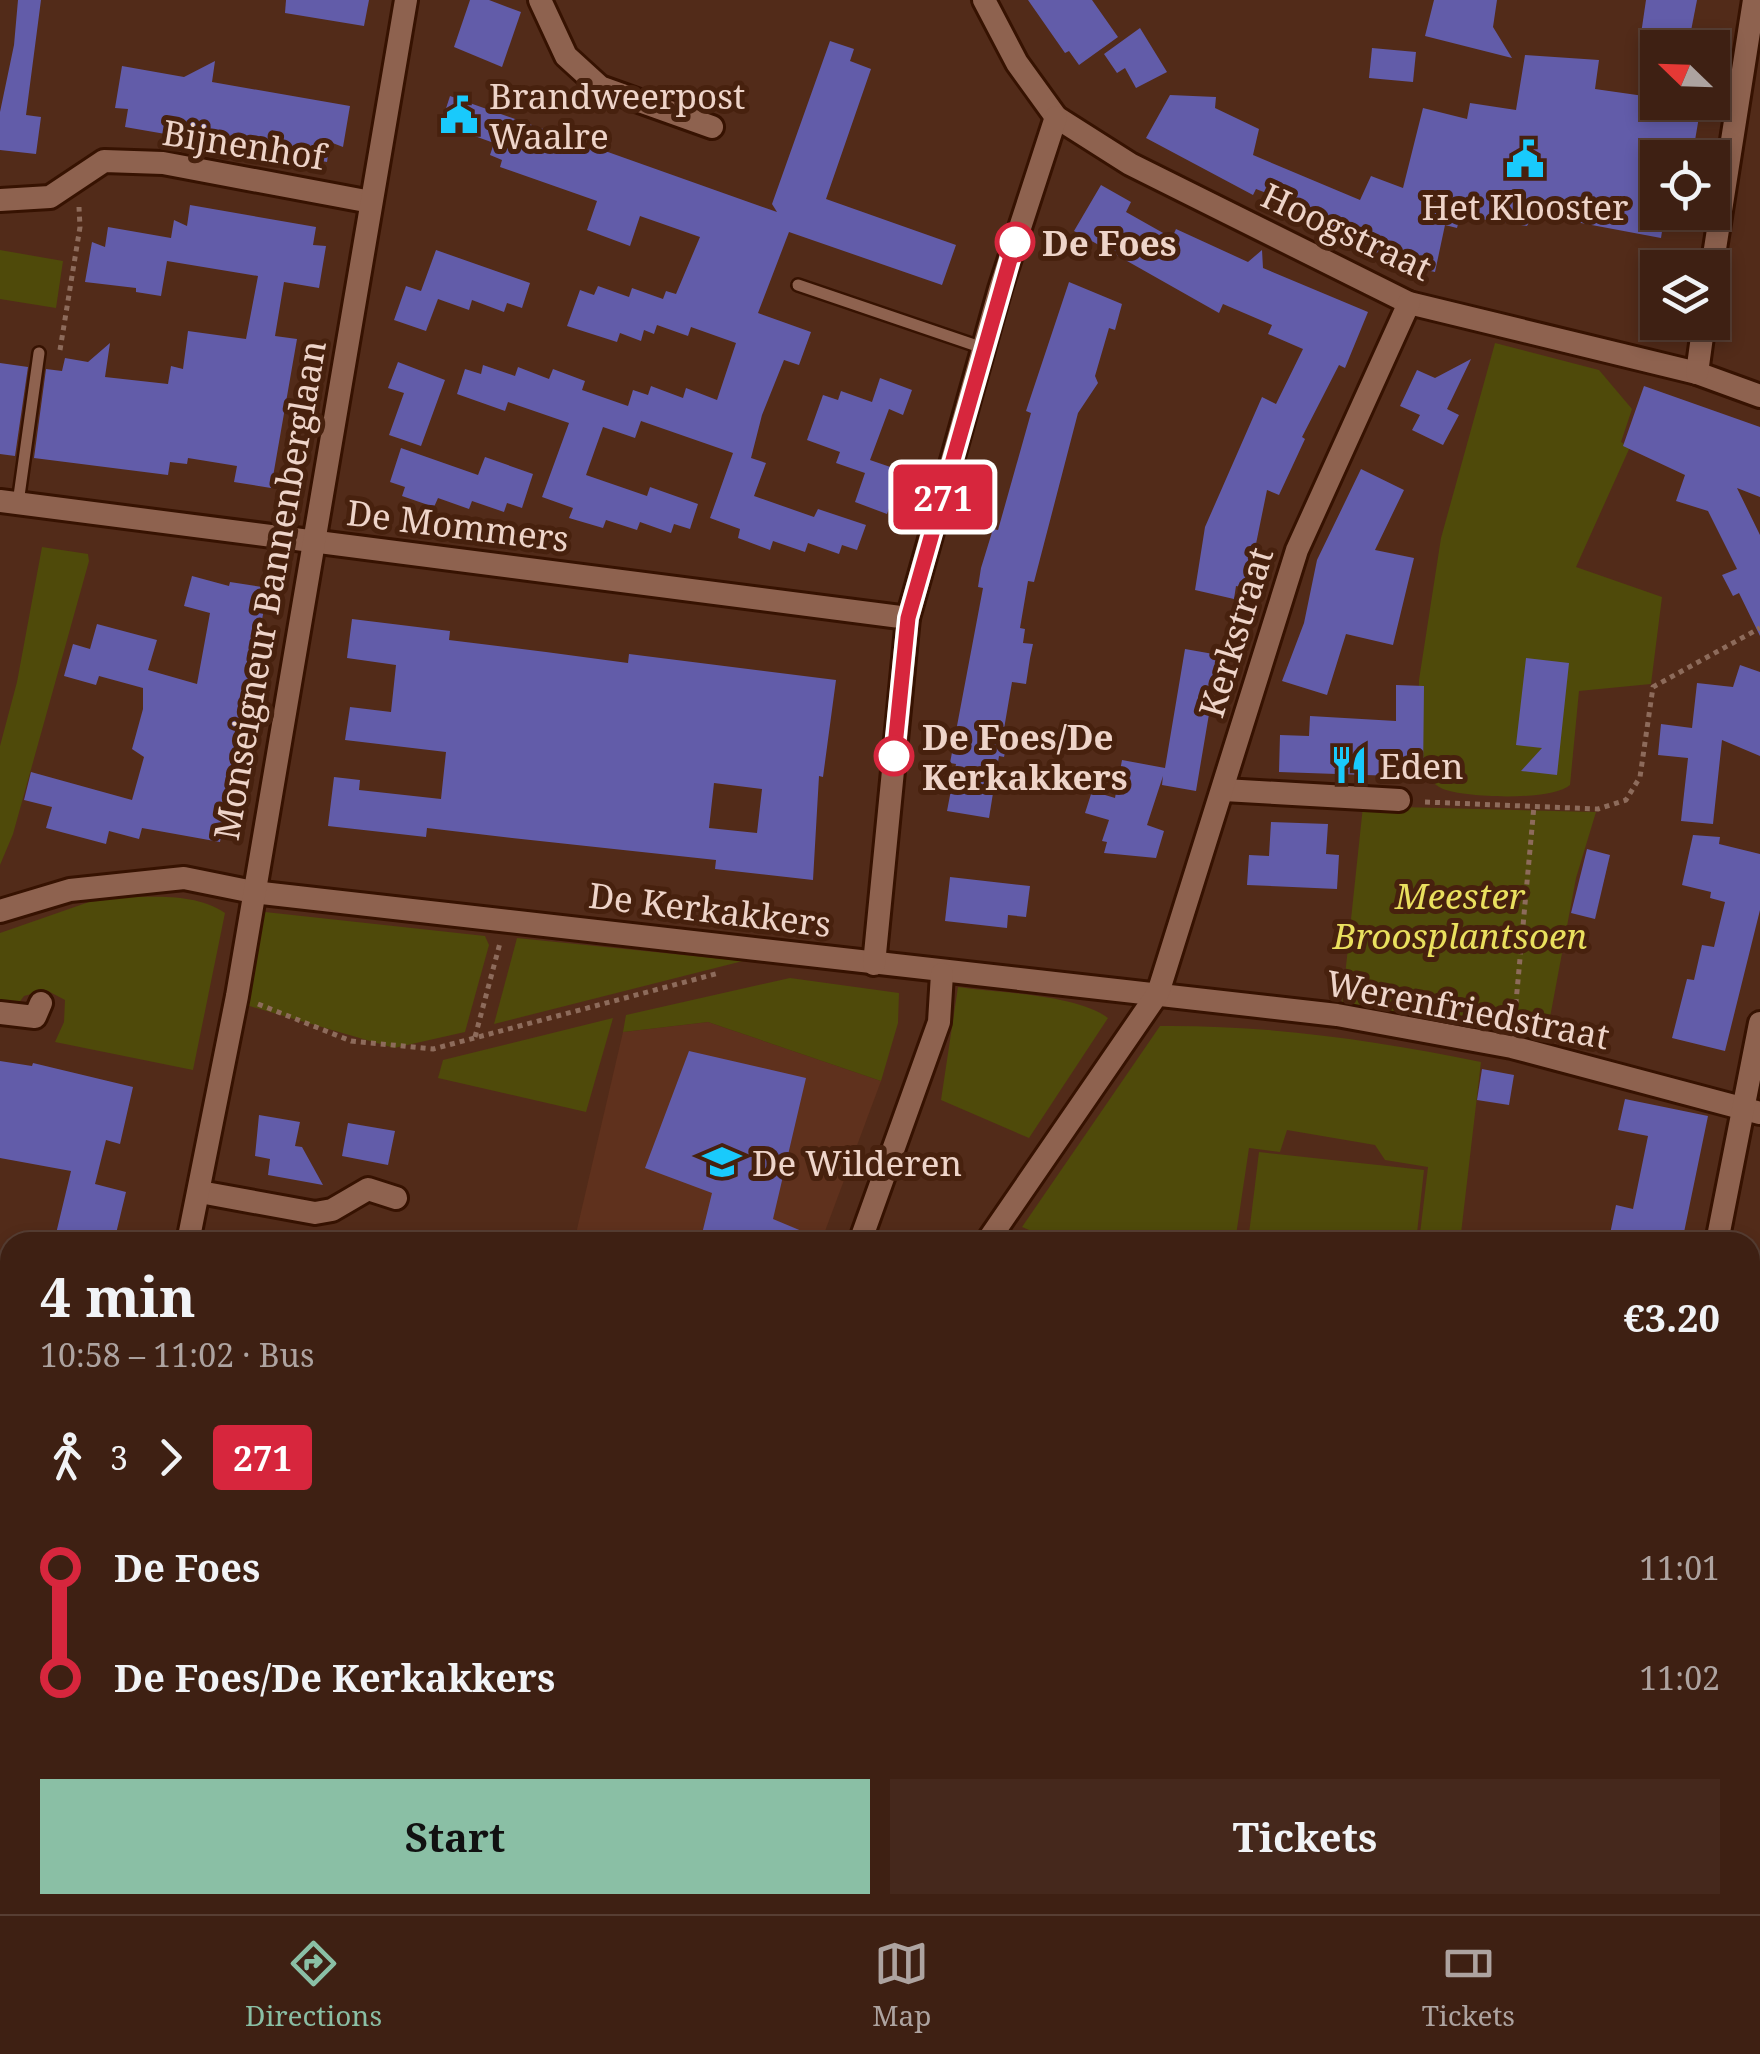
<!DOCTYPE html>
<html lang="en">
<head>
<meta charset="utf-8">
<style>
  :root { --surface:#3e2013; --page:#45281c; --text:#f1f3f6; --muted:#ada3a0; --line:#573e33; --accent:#8abfa5 }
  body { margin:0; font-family:"Noto Serif",serif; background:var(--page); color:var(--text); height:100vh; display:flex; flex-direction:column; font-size:38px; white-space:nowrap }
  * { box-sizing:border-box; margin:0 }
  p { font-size:32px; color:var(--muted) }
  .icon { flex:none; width:55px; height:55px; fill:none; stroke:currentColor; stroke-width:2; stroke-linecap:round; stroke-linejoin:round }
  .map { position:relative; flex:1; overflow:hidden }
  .details { position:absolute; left:0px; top:1232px; width:1760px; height:682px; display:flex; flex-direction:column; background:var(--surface); border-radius:30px 30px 0 0; box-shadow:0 5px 15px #0003,0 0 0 2px var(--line) }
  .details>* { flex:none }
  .badge { padding:0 20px; border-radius:8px; font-size:35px; line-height:65px }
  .needle { width:65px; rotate:293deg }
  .tools { position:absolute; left:1640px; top:30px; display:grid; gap:20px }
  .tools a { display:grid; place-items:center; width:90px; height:90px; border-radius:0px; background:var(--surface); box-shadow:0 5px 15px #0003,0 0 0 2px var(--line); font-size:50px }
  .map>.badge { position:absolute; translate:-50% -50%; box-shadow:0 0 0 5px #fff }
  .legs { display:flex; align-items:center; gap:15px; height:110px; padding:0 40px; font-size:32px }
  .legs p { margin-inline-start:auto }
  .summary { display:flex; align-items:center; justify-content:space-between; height:170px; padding:0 40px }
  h1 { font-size:55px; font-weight:700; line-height:75px }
  .cta { display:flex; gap:20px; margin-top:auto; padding:20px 40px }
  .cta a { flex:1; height:115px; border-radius:0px; background:var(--accent); color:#111; font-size:40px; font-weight:700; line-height:115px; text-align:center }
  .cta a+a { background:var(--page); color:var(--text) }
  ul { padding:0 40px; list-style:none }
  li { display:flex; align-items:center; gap:35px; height:110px; font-size:38px }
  li i { display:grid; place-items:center; width:15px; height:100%; margin:0 12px; background:currentColor }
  li i::after { content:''; width:25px; height:25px; margin:-12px; border:8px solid; border-radius:50%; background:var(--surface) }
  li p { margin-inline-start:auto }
  li:first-child i { background:linear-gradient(#0000 50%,currentColor 0) }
  li:last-child i { background:linear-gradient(currentColor 50%,#0000 0) }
  .dock { display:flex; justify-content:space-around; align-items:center; height:140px; border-top:2px solid var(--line); background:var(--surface); font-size:28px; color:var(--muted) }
  .dock a { display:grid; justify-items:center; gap:5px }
  .dock .on { color:var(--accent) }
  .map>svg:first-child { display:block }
</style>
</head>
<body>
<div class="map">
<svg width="1760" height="1914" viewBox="0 0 1760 1914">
  <rect width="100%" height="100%" fill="#522b19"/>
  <path fill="#5f311d" d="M708 1022 881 1081 821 1242H574L623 1032Z"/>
  <g fill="#4f4a0a">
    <path d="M0 250 63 261 56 308 0 299Z"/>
    <path d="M1495 343 1599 370 1632 409 1621 442 1630 447 1576 567 1662 597 1651 684 1579 691 1570 785C1552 801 1466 798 1443 789 1434 785 1425 775 1417 769L1419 680 1441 538Z"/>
    <path d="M42 547 88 554 89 561 13 834 0 865V746L17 682Z"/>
    <path d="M1363 806 1596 812 1576 878 1546 1039 1541 1042 1342 1004Z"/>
    <path d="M128 897C161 897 196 894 225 913L193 1070 55 1042 64 1022 65 1000 46 990 24 996 18 1004 0 1002V933L89 902Z"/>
    <path d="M265 912 485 936 489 945 465 1032 394 1048 246 1005Z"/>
    <path d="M517 938 743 961 494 1024Z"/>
    <path d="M790 978 899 993 898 1023 881 1081 708 1022 623 1032 626 1015Z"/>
    <path d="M958 987C998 993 1076 994 1108 1018L1029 1138 941 1100Z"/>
    <path d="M613 1018 586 1112 438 1078 443 1060Z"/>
    <path d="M1160 1026C1269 1025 1375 1040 1481 1062L1460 1242H1419L1428 1167 1385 1160 1375 1145 1287 1130 1280 1152 1249 1148 1235 1242H1058L1022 1227Z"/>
    <path d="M1259 1152 1424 1170 1416 1242H1248Z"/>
    <path d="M637 1905H1031L1029 1914H634Z"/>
    <path d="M1116 1905H1379L1377 1914H1201Z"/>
  </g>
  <g fill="#625ca9" fill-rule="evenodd">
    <path d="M18 0H41L26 115 41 117 36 154 0 150V112L14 45Z"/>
    <path d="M286 0H369L364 26 285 13Z"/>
    <path d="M470 0H489L521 12 502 67 454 47Z"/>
    <path d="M1028 0H1092L1118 37 1079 65 1069 51 1065 53Z"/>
    <path d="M1434 0H1497L1493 27 1512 58 1425 36Z"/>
    <path d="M1646 0H1697L1689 41 1641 34Z"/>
    <path d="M1140 28 1167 72 1136 88 1125 68 1117 73 1104 54Z"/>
    <path d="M830 41 854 49 850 61 871 69 826 199 956 245 942 285 789 232 758 313 811 332 799 365 784 360 762 415 751 458 766 463 754 496 814 517 818 509 866 525 857 550 842 545 839 554 808 543 805 552 773 541 770 550 738 538 740 529 710 518 733 453 641 421 635 438 603 427 586 475 647 496 650 487 698 504 690 529 674 524 671 533 640 522 637 530 606 520 603 528 569 518 573 508 542 497 569 423 508 402 505 411 457 394 465 369 481 374 483 365 515 376 518 367 549 379 553 369 585 381 582 390 628 406 633 390 648 395 651 386 683 398 686 388 717 400 736 343 691 327 688 336 657 325 654 334 644 330 641 341 620 333 617 342 567 326 580 290 594 295 598 286 629 297 632 288 663 299 666 291 676 294 700 237 640 216 630 246 587 230 597 201 500 167 502 160 490 155 494 143 441 124 450 96 777 212 772 204Z"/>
    <path d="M1372 48 1416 52 1413 82 1369 78Z"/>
    <path d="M1525 55 1599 60 1595 89 1658 98V102L1701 105 1692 158H1658V212H1665L1661 238 1533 214 1527 226 1460 216 1457 228 1445 225 1435 272 1403 265 1302 226 1308 209 1256 189 1253 195 1146 138 1170 95 1216 97 1215 108 1259 129 1253 155 1360 200 1371 176 1403 188 1423 108 1467 119 1470 103 1516 110Z"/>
    <path d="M215 61 212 82 350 106 343 147 330 142 327 162 125 127 128 109 115 108 122 66 184 77Z"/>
    <path d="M1101 185 1131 202 1126 212 1172 238 1176 229 1248 262 1262 250 1263 268 1368 312 1345 368 1339 365 1302 437 1305 439 1279 495 1267 490 1247 588 1236 586 1234 599 1195 590 1205 527 1262 397 1276 404 1303 349 1268 334 1272 325 1223 304 1219 313 1074 231Z"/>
    <path d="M190 205 316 227 313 245 326 246 319 288 284 282 275 336 297 339 271 488 234 482 237 466 188 458 187 464 170 462 168 475 34 458 46 369 62 371 65 358 88 362 110 343 105 377 168 384 171 366 183 369 188 331 246 339 258 276 167 261 161 296 136 292V288L85 282 92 242 105 247 108 227 171 238 174 220 187 226Z"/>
    <path d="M436 250 530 283 522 308 507 303 504 312 472 300 469 310 438 299 426 331 394 320 406 286 421 291Z"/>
    <path d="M1069 282 1122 304 1115 330 1109 328 1095 376 1098 383 1078 413 1034 582 1028 581 1020 628 1025 629 1023 643 1033 644 1030 658 1026 684 1012 682 1004 729 1009 730 1007 744 1004 757 999 756 989 818 947 811 956 764 950 763 983 588 978 587 981 568 993 529 998 530 1031 413 1026 411Z"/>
    <path d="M1471 359 1447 409 1459 415 1443 445 1412 430 1420 415 1400 406 1417 370 1435 378Z"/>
    <path d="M398 362 445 380 421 446 389 435 404 393 388 388Z"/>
    <path d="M0 363 28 367 15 456 0 454Z"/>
    <path d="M880 378 912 390 903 415 889 409 870 460 902 471 887 514 855 502 865 473 836 463 840 452 807 440 823 395 838 400 841 391 872 402Z"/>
    <path d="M1644 386 1760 427V497L1737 488 1760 535V636L1739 593 1733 596 1722 575 1737 569 1708 511 1676 501 1685 475 1623 446Z"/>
    <path d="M401 448 478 475 485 457 533 474 522 508 507 503 504 512 472 501 469 509 438 498 434 507 402 496 405 487 390 482Z"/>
    <path d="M1361 469 1404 490 1375 550 1414 558 1393 645 1346 634 1327 695 1282 681 1304 623 1317 560Z"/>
    <path d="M192 576 229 586 230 582 268 588 220 842 142 828 139 839 109 831 106 844 46 828 52 807 24 800 31 772 132 800 144 757 132 749 143 709V688L99 676 96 685 64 676 73 644 90 649 97 624 157 640 148 670 197 684 210 613 184 606Z"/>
    <path d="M352 619 450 631 449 640 546 652 628 663 629 654 836 680 823 777 819 776 813 880 715 869 716 860 512 838 427 828 426 837 328 826 334 777 360 780 359 790 441 799 446 752 345 740 350 707 391 712 396 665 347 658ZM714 783 762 789 757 833 709 828Z"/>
    <path d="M1185 649 1219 655 1196 791 1162 785 1163 776 1147 825 1164 831 1156 858 1104 853 1107 842 1102 841 1109 820 1085 813 1092 791 1115 798 1122 760 1165 768Z"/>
    <path d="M1526 658 1569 663 1557 775 1521 771 1542 748 1516 745Z"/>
    <path d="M1740 665 1760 672V756L1722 740 1713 824 1681 821 1688 758 1658 755 1661 724 1692 728 1697 683 1733 687Z"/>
    <path d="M1396 685 1424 686 1423 777 1279 772 1280 735 1309 736 1310 716 1396 721Z"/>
    <path d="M1271 822 1328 824 1326 854 1339 855 1337 889 1247 885 1249 855 1269 856Z"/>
    <path d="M1693 835 1720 837 1719 844 1760 854V910L1725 1051 1672 1038 1687 979 1694 980 1702 945 1714 947 1725 902 1710 898 1711 892 1682 885Z"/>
    <path d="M1587 849 1610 855 1595 919 1571 913Z"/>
    <path d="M950 877 1030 886 1026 917 1008 915 1007 928 945 921Z"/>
    <path d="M689 1051 806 1078 773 1219 828 1242H700L712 1193 645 1168Z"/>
    <path d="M0 1061 32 1066 33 1063 133 1087 120 1144 106 1140 95 1184 126 1192 114 1242H54L71 1171 0 1158Z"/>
    <path d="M1482 1069 1514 1075 1509 1105 1477 1100Z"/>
    <path d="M1625 1099 1708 1116 1682 1242H1615L1616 1235 1610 1234 1616 1205 1633 1209 1648 1136 1618 1130Z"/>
    <path d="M259 1115 300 1122 295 1146 302 1147 323 1185 268 1175 270 1159 255 1156Z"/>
    <path d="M348 1123 395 1131 388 1165 342 1156Z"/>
  </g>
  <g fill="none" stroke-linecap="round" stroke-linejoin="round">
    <g stroke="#361201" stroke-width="16">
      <g id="service">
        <path d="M798 285 986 349"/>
        <path d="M18 503 39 353"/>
        <path d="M1042 1914 1043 1905"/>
      </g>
    </g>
    <g stroke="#361201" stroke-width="28">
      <g id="minor">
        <path d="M540 0 566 56 600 87 712 127"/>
        <path d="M984 0 1017 63 1056 117 1130 164 1409 303 1697 373 1760 396"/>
        <path d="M0 200 50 197 104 161 163 163 371 202"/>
        <path d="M1712 268 1754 0"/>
        <path d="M1697 373 1704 322"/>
        <path d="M0 501 908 618"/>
        <path d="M1224 790 1399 800"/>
        <path d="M0 911 70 890 184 878 253 892 1337 1015 1512 1047 1760 1113"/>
        <path d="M874 964 908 618 1000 289 1056 117"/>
        <path d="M0 1013 35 1017 41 1003"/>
        <path d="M200 1192 315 1213 332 1210 368 1189 396 1198"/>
        <path d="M188 1242 237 996 406 0"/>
        <path d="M860 1242 939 1022 942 974"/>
        <path d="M987 1242 1158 993 1297 550 1409 303"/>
        <path d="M1717 1242 1760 1023"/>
        <path d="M0 1395 10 1397"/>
        <path d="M1750 1684 1760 1685"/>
        <path d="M0 1742 10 1744"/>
        <path d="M1659 1905V1914"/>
        <path d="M11 1914 13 1905"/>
      </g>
    </g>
    <g stroke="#8d6b5b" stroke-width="5" stroke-dasharray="5 5" stroke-linecap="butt">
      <path d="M60 350 80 227 79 207"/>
      <path d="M1425 802 1598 809 1626 800 1640 777 1653 687 1760 628"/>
      <path d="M258 1004 351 1041 433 1049 719 973"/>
      <path d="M1514 1024 1534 806"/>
      <path d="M475 1037 500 943"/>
      <path d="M223 1914 226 1905"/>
    </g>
    <use href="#service" stroke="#8e624f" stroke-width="11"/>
    <use href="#minor" stroke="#8e624f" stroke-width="22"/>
  </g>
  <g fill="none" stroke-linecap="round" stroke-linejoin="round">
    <g stroke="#fff" stroke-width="22">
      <path id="line-1" d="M894 756 908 618 1015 242"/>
    </g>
    <use href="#line-1" stroke="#d7263d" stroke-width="15"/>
  </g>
  <defs>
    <g id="civic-bare" transform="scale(3)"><path d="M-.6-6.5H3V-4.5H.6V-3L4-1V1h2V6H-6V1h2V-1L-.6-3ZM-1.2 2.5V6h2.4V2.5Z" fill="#19cafc" stroke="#47210e" stroke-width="2.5" paint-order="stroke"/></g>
    <g id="restaurant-bare" transform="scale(3)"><path d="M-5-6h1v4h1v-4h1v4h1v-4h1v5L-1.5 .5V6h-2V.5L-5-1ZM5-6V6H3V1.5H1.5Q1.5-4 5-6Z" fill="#19cafc" stroke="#47210e" stroke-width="2.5" paint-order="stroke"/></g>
    <g id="school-bare" transform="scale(3)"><path d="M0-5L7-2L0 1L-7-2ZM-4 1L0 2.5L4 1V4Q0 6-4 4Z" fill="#19cafc" stroke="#47210e" stroke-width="2.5" paint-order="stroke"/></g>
  </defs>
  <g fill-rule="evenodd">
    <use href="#civic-bare" x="459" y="115"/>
    <use href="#civic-bare" x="1525" y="159"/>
    <use href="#restaurant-bare" x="1349" y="765"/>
    <use href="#school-bare" x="722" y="1162"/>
  </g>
  <g fill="#fff" stroke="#d7263d" stroke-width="5">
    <circle cx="1015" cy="242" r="18"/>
    <circle cx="894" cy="756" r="18"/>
  </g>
  <g text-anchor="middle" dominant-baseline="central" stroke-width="10" stroke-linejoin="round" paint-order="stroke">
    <g font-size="35" fill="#eed4c9" stroke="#47210e" text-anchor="start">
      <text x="489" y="95">Brandweerpost<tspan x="489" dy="40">Waalre</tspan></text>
      <text x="1525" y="206" text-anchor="middle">Het Klooster</text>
      <text x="1379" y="765">Eden</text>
      <text x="752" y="1162">De Wilderen</text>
    </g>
    <g font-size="35" fill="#eed4c9" stroke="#47210e">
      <text transform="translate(244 144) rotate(9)">Bijnenhof</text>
      <text transform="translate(1347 231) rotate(25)">Hoogstraat</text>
      <text transform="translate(458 525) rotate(7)">De Mommers</text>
      <text transform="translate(269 590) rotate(-80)">Monseigneur Bannenberglaan</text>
      <text transform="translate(1235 632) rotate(-73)">Kerkstraat</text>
      <text transform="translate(710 909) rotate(7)">De Kerkakkers</text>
      <text transform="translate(1468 1009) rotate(11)">Werenfriedstraat</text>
    </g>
    <g font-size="35" font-weight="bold" fill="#eed4c9" stroke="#47210e" text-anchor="start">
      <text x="1042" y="242">De Foes</text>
      <text x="922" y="736">De Foes/De<tspan x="922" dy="40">Kerkakkers</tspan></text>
    </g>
    <g font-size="35" font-style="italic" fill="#eae05e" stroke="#47210e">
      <text x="1460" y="895">Meester<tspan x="1460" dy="40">Broosplantsoen</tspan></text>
    </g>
  </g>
</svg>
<div class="tools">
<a><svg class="needle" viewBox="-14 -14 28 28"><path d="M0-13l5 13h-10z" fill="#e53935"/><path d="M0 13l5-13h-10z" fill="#ada3a0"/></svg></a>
<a><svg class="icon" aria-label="locate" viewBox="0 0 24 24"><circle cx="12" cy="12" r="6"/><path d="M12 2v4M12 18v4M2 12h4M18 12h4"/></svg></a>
<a><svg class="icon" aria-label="layers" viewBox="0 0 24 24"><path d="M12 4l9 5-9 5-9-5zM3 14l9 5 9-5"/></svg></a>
</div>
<b class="badge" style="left:943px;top:497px;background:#d7263d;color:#fff">271</b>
<section class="details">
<div class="summary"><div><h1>4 min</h1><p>10:58 – 11:02 · Bus</p></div><b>€3.20</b></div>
<div class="legs"><svg class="icon" aria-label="walk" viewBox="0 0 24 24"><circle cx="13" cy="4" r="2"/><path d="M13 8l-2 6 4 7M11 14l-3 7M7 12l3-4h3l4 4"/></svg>3<svg class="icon" aria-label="forward" viewBox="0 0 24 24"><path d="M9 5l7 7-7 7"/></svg><b class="badge" style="background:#d7263d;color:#fff">271</b></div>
<ul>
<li><i style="color:#d7263d"></i><b>De Foes</b><p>11:01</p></li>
<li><i style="color:#d7263d"></i><b>De Foes/De Kerkakkers</b><p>11:02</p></li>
</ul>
<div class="cta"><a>Start</a><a>Tickets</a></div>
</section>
</div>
<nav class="dock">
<a class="on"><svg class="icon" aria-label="directions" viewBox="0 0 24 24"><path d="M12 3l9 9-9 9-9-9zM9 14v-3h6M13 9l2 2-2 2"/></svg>Directions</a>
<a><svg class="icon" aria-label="map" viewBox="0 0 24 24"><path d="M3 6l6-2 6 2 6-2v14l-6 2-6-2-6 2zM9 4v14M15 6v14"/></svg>Map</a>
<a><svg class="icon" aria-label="tickets" viewBox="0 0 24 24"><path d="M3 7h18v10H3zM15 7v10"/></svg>Tickets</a>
</nav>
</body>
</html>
